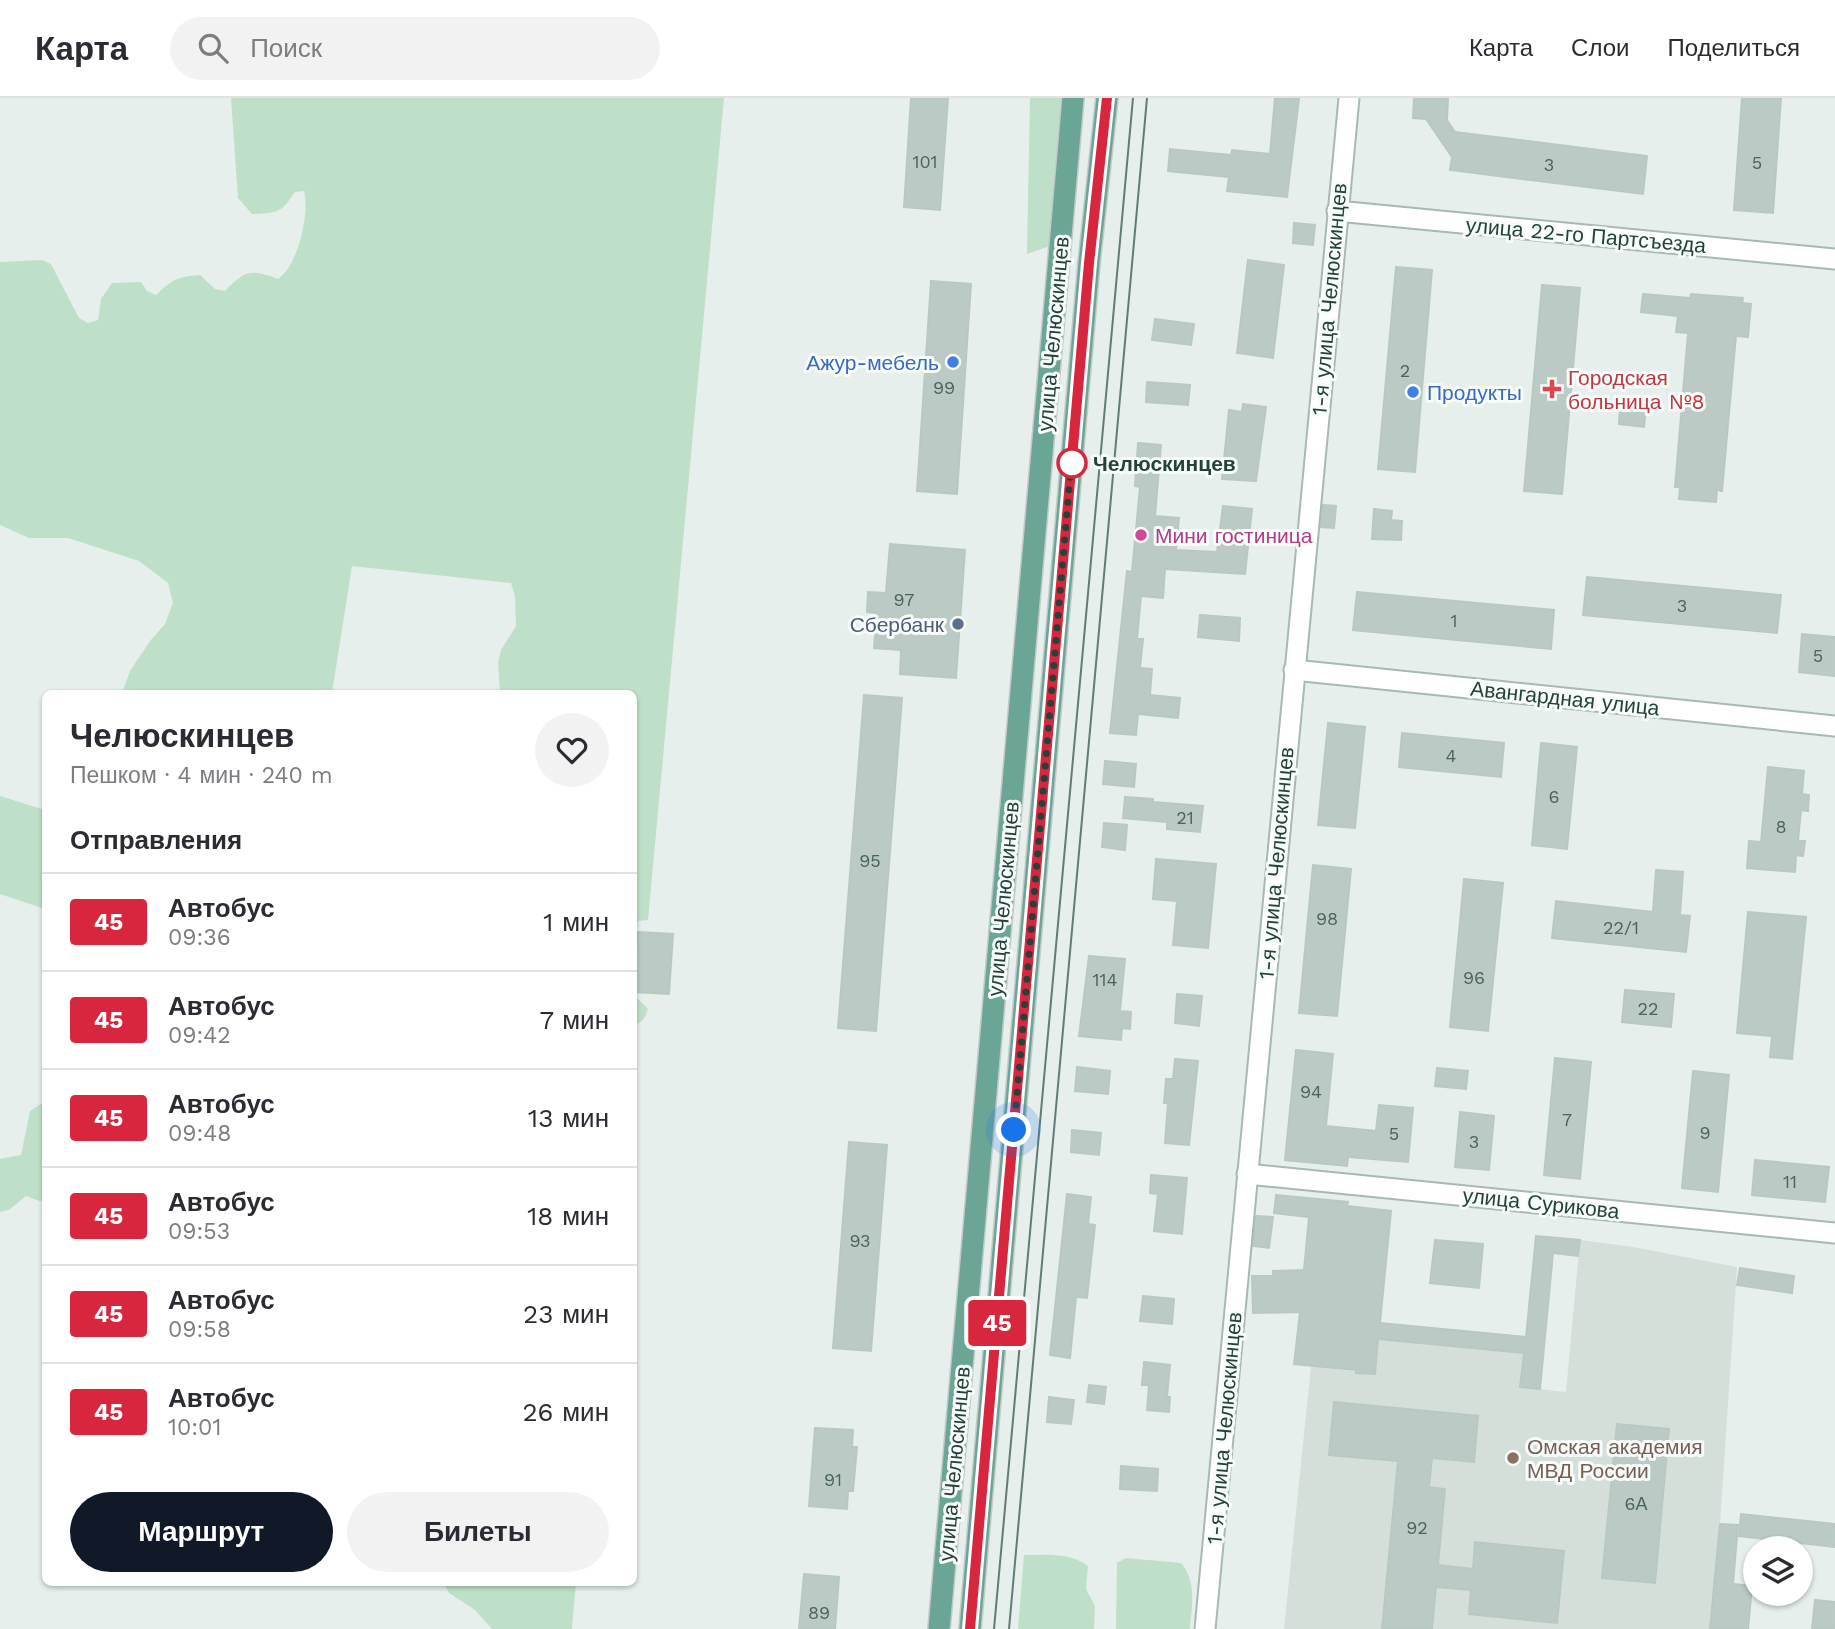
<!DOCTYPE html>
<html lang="ru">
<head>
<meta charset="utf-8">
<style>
  :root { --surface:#fff; --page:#f2f2f3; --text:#2b2b33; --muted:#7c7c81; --line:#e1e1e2; --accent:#111827 }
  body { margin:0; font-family:"Work Sans",sans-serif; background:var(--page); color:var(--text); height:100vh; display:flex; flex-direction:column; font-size:26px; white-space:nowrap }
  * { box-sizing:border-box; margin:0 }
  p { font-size:23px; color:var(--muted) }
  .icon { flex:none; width:38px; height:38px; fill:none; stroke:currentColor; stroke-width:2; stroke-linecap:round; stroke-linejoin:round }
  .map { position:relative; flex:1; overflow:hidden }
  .drawer { position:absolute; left:42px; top:592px; width:595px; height:896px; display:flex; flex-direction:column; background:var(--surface); border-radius:10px; box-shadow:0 2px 5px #0004 }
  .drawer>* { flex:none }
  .badge { padding:0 14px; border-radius:5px; font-size:24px; line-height:46px }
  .buttons { position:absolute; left:1743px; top:1438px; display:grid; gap:14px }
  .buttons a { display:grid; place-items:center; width:70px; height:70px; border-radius:50%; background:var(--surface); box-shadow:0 2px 5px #0004; font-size:35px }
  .you { position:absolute; width:35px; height:35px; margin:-18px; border:5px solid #fff; border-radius:50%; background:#1a73e8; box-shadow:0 0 0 10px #1a73e833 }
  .map>.badge { position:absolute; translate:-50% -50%; box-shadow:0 0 0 4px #fff }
  h2 { padding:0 28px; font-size:26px; line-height:63px }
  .round { display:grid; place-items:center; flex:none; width:74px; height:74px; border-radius:37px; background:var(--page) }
  .summary { display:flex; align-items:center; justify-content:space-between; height:119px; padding:0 28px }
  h1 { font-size:33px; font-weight:800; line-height:52px }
  .action { display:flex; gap:14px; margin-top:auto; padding:14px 28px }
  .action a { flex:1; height:80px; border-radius:42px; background:var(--accent); color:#fff; font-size:28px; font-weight:800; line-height:80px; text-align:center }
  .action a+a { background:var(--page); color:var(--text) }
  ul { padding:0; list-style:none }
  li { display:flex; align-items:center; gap:21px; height:98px; padding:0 28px; border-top:2px solid var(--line) }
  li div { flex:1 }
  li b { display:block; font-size:26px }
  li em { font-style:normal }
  li .badge { min-width:77px; font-weight:700; text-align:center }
  header { display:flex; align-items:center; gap:42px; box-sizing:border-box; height:98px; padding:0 35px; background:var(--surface); border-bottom:2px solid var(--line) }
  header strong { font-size:33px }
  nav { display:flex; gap:38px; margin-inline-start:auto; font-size:24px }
  .search { width:490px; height:63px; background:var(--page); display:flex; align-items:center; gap:18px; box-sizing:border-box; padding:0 24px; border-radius:38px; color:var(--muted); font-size:26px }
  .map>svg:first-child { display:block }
</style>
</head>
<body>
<header>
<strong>Карта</strong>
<div class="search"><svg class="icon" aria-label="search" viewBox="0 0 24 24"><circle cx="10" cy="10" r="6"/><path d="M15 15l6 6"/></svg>Поиск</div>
<nav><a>Карта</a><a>Слои</a><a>Поделиться</a></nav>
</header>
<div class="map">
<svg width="1835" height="1531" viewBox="0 0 1835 1531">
  <rect width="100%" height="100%" fill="#e6efeb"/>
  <path fill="#d4dfda" d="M1580 1142 1633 1149 1737 1169 1720 1426 1710 1531H1284L1311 1268 1375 1276 1378 1241 1524 1255 1521 1289 1566 1294Z"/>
  <g fill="#bfe0c8">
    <path d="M231 0H724L648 822 638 823 634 837V595H500L498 565 501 552 516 528 515 498 511 485 352 468 332 595H122L130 573 150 543 165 526 173 505 168 485 139 463 68 440H29L0 427V164L42 162 51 166 79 220 88 225 98 222 101 201 112 185 141 184 147 193 156 197C173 181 177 179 200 177L215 191 225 193C246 172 250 171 278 181 298 168 310 115 304 93L295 94C281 115 278 115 252 116L238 100Z"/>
    <path d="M1030 0H1063L1050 148 1027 156Z"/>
    <path d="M0 698 45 712V811L0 796Z"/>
    <path d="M634 897 648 911 644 921 634 929Z"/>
    <path d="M45 1003V1105L26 1098 9 1112 0 1114V1061L21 1057 30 1013Z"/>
    <path d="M1024 1457C1045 1457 1071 1454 1088 1468L1086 1491 1095 1508 1094 1531H1018Z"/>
    <path d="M1126 1460 1181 1465C1197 1484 1192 1508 1190 1531H1116L1117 1465Z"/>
    <path d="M443 1484H576L572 1531H492L475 1512 449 1495Z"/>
  </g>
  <g fill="#bbcac4" stroke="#b8c9c2" stroke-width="2">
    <path d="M911 0H948L940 112 904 109Z"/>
    <path d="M1275 0 1299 1 1287 99 1227 93 1229 79 1168 73 1170 51 1231 57 1232 52 1270 56Z"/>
    <path d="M1414 0H1448L1447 22 1455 34 1647 58 1643 96 1450 72 1452 59 1426 21 1413 20Z"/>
    <path d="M1742 0H1781L1773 115 1734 112Z"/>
    <path d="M1294 125 1315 127 1313 147 1293 145Z"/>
    <path d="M1248 162 1284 167 1273 260 1237 255Z"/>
    <path d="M1396 169 1432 172 1415 374 1378 371Z"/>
    <path d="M931 183 971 186 957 396 917 393Z"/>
    <path d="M1542 187 1580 190 1562 396 1524 393Z"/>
    <path d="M1643 196 1690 200 1691 196 1743 200 1742 205 1751 206 1748 239 1736 238 1722 393 1717 392 1716 404 1679 401 1680 389H1675L1688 235 1676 234 1678 218 1641 214Z"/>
    <path d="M1155 221 1194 226 1191 247 1152 242Z"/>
    <path d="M1147 284 1190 287 1188 307 1146 304Z"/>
    <path d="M1243 306 1266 309 1256 383 1222 381 1229 312 1242 314Z"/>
    <path d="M1620 307 1646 309 1644 329 1619 326Z"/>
    <path d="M1138 345 1161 347 1155 418 1179 420 1176 452 1217 454 1223 408 1252 411 1245 476 1165 471 1163 500 1141 498 1137 541H1143L1140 570 1152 571 1150 597 1180 600 1178 620 1138 616 1136 637 1110 635 1127 473 1132 474 1140 389 1135 388Z"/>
    <path d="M1323 407 1336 408 1334 430 1321 429Z"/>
    <path d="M1374 411 1392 413 1391 422 1402 423 1401 442 1372 441Z"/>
    <path d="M890 446 965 452 956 580 900 576 901 552 874 550 877 515 867 514 868 494 886 495Z"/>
    <path d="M1587 479 1781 497 1777 535 1583 517Z"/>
    <path d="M1357 494 1554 512 1551 551 1353 532Z"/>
    <path d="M1200 517 1240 520 1239 543 1198 539Z"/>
    <path d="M1802 536 1835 539V578L1799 574Z"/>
    <path d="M864 597 902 600 876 933 838 930Z"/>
    <path d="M1328 625 1365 629 1355 730 1318 727Z"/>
    <path d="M1402 635 1504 645 1501 679 1399 669Z"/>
    <path d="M1541 645 1577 649 1567 751 1532 747Z"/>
    <path d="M1105 663 1136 666 1134 689 1103 686Z"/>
    <path d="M1768 669 1804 673 1802 696 1809 697 1808 713 1801 712 1798 743H1805L1803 758 1796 757 1795 774 1747 770 1749 743 1761 744Z"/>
    <path d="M1125 699 1153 701V704L1203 708 1200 734 1167 731V724L1123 720Z"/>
    <path d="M1104 725 1127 727 1125 752 1102 749Z"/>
    <path d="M1156 761 1216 766 1208 850 1173 847 1177 803 1153 801Z"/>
    <path d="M1313 767 1351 771 1337 918 1299 915Z"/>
    <path d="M1656 772 1683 774 1680 817 1690 818 1686 854 1552 840 1556 803 1653 814Z"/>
    <path d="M1464 781 1503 785 1488 933 1450 929Z"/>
    <path d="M1748 814 1806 819 1792 961 1770 959 1772 938 1737 935Z"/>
    <path d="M638 834 673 836 669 896 634 894Z"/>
    <path d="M1089 858 1125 861 1120 913 1131 914 1130 931 1122 930 1121 942 1079 938Z"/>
    <path d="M1625 892 1674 896 1671 929 1622 924Z"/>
    <path d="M1177 896 1202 898 1199 928 1175 925Z"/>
    <path d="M1296 952 1333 956 1326 1028 1376 1033 1379 1007 1413 1010 1408 1064 1348 1059 1347 1068 1285 1062Z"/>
    <path d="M1555 960 1591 964 1580 1081 1544 1077Z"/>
    <path d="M1175 961 1198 963 1189 1047 1165 1045 1168 1005H1164L1166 981H1173Z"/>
    <path d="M1077 969 1110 973 1108 996 1075 993Z"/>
    <path d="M1437 970 1468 973 1466 991 1435 988Z"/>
    <path d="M1693 973 1729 977 1718 1094 1682 1090Z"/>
    <path d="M1460 1014 1494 1018 1489 1072 1455 1069Z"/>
    <path d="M1072 1032 1101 1035 1099 1057 1071 1054Z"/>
    <path d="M849 1044 887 1047 871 1253 833 1250Z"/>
    <path d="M1755 1062 1829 1069 1825 1104 1752 1097Z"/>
    <path d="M1151 1077 1187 1080 1182 1136 1154 1133 1158 1096 1150 1095Z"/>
    <path d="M1067 1096 1091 1099 1088 1126 1095 1127 1087 1200 1076 1199 1070 1260 1050 1257Z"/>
    <path d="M1276 1097 1348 1104 1347 1108 1391 1113 1380 1225 1526 1239 1536 1138 1580 1142 1578 1158 1553 1155 1540 1291 1520 1289 1524 1255 1378 1241 1375 1276 1356 1275V1272L1294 1266 1300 1214 1253 1215 1252 1178H1273V1173L1304 1172 1309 1119 1274 1115Z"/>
    <path d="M1256 1118 1273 1119 1269 1150 1253 1148Z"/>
    <path d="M1435 1142 1483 1146 1479 1190 1430 1185Z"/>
    <path d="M1740 1170 1794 1178 1792 1195 1737 1187Z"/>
    <path d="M1143 1198 1174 1201 1172 1226 1140 1223Z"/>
    <path d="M1144 1264 1170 1267 1167 1299H1170L1169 1314 1147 1312 1149 1287H1142Z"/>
    <path d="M1089 1287 1106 1289 1104 1306 1087 1304Z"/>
    <path d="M1049 1299 1074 1302 1071 1326 1047 1324Z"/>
    <path d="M1334 1304 1478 1318 1474 1364 1432 1360 1429 1389 1445 1391 1438 1467 1473 1471 1475 1444 1564 1453 1557 1525 1469 1516 1471 1492 1436 1489 1432 1531H1382L1398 1363 1329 1357Z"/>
    <path d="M1617 1326 1669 1331 1655 1485 1602 1480Z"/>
    <path d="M815 1330 853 1332 852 1349H857L853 1393H848L847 1411 809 1408Z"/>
    <path d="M1121 1368 1158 1371 1157 1393 1120 1391Z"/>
    <path d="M1741 1416 1835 1426V1449L1739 1438Z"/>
    <path d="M1720 1426 1738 1427 1733 1486 1752 1488 1748 1531H1710Z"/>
    <path d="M804 1476 839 1479 835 1531H799Z"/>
    <path d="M1815 1502 1835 1504V1531H1812Z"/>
  </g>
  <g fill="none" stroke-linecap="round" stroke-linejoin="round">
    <g stroke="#a8b8b2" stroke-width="23">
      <g id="minor">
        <path d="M1337 113 1835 161"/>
        <path d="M1294 572 1835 628"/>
        <path d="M1247 1076 1835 1135"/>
        <path d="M1205 1531 1349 0"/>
      </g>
    </g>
    <g stroke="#c2cac8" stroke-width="24">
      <g id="major">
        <path d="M939 1531 1073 0"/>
        <path d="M970 1531 1089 165 1107 0"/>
      </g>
    </g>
    <use href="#minor" stroke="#fff" stroke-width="19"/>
    <use href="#major" stroke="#6aa596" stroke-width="21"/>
    <g stroke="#5f7d75" stroke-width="2">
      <path d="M994 1531 1133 0"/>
      <path d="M1009 1531 1147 0"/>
    </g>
  </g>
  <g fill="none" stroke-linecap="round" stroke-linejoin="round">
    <g stroke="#fff" stroke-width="16">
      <path id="line" d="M970 1531 1089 165 1107 0"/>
    </g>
    <use href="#line" stroke="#d7263d" stroke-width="10"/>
    <path stroke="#24423a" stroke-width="7" stroke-dasharray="0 12.6" d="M1014 1032 1072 356V365"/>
  </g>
  <g fill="#3f7fe0" stroke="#f7fbf9" stroke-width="2.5">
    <circle cx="953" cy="264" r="7"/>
    <circle cx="1413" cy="294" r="7"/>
  </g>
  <path fill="#e0444e" stroke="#f7fbf9" stroke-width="2.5" d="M1548.5 280.5h7v7h7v7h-7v7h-7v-7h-7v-7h7z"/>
  <circle fill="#fff" stroke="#d7263d" stroke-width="3.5" cx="1072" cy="365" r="14"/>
  <circle fill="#d1479c" stroke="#f7fbf9" stroke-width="2.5" cx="1141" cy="437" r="7"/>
  <circle fill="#5c6f8a" stroke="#f7fbf9" stroke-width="2.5" cx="958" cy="526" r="7"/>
  <circle fill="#8d6e63" stroke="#f7fbf9" stroke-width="2.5" cx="1513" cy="1360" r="7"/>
  <g text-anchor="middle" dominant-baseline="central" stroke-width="6" stroke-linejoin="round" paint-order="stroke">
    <g font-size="18" fill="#4a645c">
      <text x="925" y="63">101</text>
      <text x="1757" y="64">5</text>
      <text x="1549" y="66">3</text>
      <text x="1405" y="272">2</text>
      <text x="944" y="289">99</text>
      <text x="904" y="501">97</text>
      <text x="1682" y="507">3</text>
      <text x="1454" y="522">1</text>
      <text x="1818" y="557">5</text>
      <text x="1451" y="657">4</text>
      <text x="1554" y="698">6</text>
      <text x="1185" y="719">21</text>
      <text x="1781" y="728">8</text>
      <text x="870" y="762">95</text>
      <text x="1327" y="820">98</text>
      <text x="1621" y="829">22/1</text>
      <text x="1474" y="879">96</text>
      <text x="1105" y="881">114</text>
      <text x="1648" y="910">22</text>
      <text x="1311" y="993">94</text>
      <text x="1567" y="1021">7</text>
      <text x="1705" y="1034">9</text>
      <text x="1394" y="1035">5</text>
      <text x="1474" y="1043">3</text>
      <text x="1790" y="1083">11</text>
      <text x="860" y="1142">93</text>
      <text x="833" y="1381">91</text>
      <text x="1636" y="1405">6А</text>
      <text x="1417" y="1429">92</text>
      <text x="819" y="1514">89</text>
    </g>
    <g font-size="21" fill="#24423a" stroke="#f7fbf9">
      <text transform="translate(1586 137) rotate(5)">улица 22-го Партсъезда</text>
      <text transform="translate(1329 201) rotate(-85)">1-я улица Челюскинцев</text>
      <text transform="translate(1053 236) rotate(-85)">улица Челюскинцев</text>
      <text transform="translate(1565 600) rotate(6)">Авангардная улица</text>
      <text transform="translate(1276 765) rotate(-85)">1-я улица Челюскинцев</text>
      <text transform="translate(1003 801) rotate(-85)">улица Челюскинцев</text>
      <text transform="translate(1541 1105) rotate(6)">улица Сурикова</text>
      <text transform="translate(1224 1330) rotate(-85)">1-я улица Челюскинцев</text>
      <text transform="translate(954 1366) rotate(-85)">улица Челюскинцев</text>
    </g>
    <g font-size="21" fill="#366cbe" stroke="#f7fbf9" text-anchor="end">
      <text x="939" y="264">Ажур-мебель</text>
      <text x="1427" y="294" text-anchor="start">Продукты</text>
    </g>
    <g font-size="21" fill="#be3a42" stroke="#f7fbf9" text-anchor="start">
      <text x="1568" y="279">Городская<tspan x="1568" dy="24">больница №8</tspan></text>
    </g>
    <g font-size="21" font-weight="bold" fill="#24423a" stroke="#f7fbf9" text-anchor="start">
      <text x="1093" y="365">Челюскинцев</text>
    </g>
    <g font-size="21" fill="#b23c85" stroke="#f7fbf9" text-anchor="start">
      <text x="1155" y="437">Мини гостиница</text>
    </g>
    <g font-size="21" fill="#4e5e75" stroke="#f7fbf9" text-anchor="end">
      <text x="944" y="526">Сбербанк</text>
    </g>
    <g font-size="21" fill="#785e54" stroke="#f7fbf9" text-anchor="start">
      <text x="1527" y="1348">Омская академия<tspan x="1527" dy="24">МВД России</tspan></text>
    </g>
  </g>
</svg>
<div class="buttons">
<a><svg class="icon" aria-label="layers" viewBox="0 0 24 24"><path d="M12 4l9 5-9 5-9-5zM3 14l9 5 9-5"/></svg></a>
</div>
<div class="you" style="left:1014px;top:1032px"></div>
<b class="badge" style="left:997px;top:1225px;background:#d7263d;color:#fff">45</b>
<section class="drawer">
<div class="summary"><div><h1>Челюскинцев</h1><p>Пешком · 4 мин · 240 m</p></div><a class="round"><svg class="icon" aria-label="heart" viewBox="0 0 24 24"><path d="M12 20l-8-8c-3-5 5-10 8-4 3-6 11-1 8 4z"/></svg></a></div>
<h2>Отправления</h2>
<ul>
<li><span class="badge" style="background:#d7263d;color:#fff">45</span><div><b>Автобус</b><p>09:36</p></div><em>1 мин</em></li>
<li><span class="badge" style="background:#d7263d;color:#fff">45</span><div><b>Автобус</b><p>09:42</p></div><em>7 мин</em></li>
<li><span class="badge" style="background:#d7263d;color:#fff">45</span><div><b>Автобус</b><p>09:48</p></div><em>13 мин</em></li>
<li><span class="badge" style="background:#d7263d;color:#fff">45</span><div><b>Автобус</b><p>09:53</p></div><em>18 мин</em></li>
<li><span class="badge" style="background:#d7263d;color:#fff">45</span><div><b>Автобус</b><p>09:58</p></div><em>23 мин</em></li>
<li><span class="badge" style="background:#d7263d;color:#fff">45</span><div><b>Автобус</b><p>10:01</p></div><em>26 мин</em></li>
</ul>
<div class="action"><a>Маршрут</a><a>Билеты</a></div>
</section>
</div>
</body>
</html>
